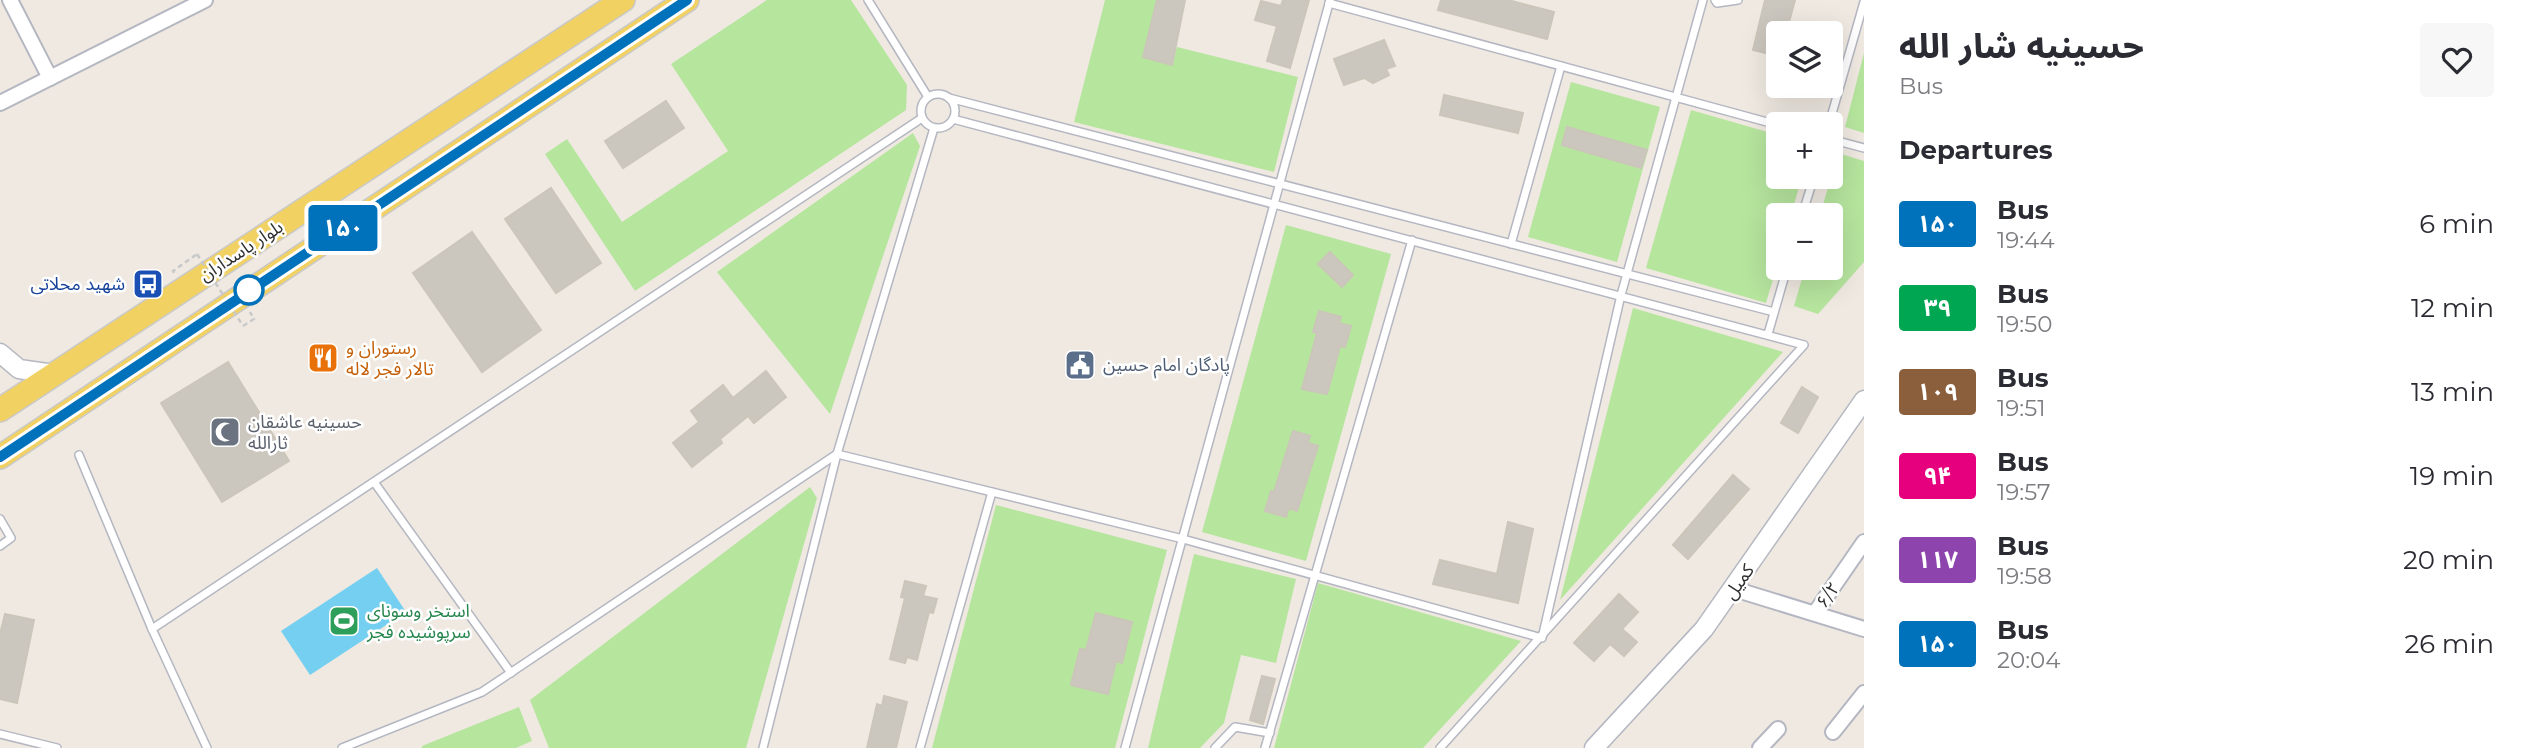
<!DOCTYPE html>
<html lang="en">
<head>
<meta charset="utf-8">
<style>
  :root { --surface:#fff; --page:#f7f7f7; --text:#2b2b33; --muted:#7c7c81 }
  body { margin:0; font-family:Montserrat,"Noto Sans Arabic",sans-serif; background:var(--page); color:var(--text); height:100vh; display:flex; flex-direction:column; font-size:26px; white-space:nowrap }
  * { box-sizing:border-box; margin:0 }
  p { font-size:23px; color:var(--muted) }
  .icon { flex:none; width:38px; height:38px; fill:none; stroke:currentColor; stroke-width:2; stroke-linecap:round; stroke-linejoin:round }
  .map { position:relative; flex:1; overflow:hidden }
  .side { display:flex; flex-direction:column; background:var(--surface); width:665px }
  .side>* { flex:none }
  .badge { padding:0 14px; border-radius:5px; font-size:24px; line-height:46px }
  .buttons { position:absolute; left:1766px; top:21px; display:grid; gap:14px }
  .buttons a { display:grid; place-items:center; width:77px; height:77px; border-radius:7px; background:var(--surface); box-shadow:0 7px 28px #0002; font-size:35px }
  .map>.badge { position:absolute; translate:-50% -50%; box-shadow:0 0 0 4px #fff }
  h2 { padding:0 35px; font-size:26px; line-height:63px }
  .round { display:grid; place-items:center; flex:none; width:74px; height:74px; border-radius:7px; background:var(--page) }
  .headline { display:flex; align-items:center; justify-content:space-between; height:119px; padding:0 35px }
  h1 { font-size:33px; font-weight:800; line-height:52px }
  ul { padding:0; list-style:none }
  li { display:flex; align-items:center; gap:21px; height:84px; padding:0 35px }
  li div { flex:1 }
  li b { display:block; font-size:26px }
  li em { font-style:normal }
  li .badge { min-width:77px; font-weight:700; text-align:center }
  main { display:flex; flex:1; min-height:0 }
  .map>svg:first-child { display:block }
</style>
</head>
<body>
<main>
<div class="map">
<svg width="1864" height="748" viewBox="0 0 1864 748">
  <rect width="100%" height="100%" fill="#efe9e1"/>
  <g fill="#b6e59e">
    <path d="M767 0H851L907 85 906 110 635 291 545 154 567 139 622 222 728 151 671 64Z"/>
    <path d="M1105 0H1157L1143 57 1172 64 1177 47 1298 77 1274 172 1074 122Z"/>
    <path d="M1864 53V133L1845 127Z"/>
    <path d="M1571 82 1660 107 1617 262 1528 237Z"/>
    <path d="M1691 110 1778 135V177H1802L1791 215H1778V262L1766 303 1646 268Z"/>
    <path d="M913 133 920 146 830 414 717 272Z"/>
    <path d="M1838 153 1864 161V262L1818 314 1794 306 1805 268H1830V215H1820Z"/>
    <path d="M1286 225 1391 254 1306 561 1202 532Z"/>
    <path d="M1633 308 1783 352 1560 600Z"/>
    <path d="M810 487 817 498 746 748H549L530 700Z"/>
    <path d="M996 505 1167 550 1115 748H932Z"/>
    <path d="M1194 554 1296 579 1276 663 1241 655 1224 723 1200 748H1148Z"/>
    <path d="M1318 583 1521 641 1423 748H1274Z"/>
    <path d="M519 707 532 741 516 748H422V746Z"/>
  </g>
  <path fill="#75cff0" d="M377 568 406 612 310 675 281 631Z"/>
  <g fill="#cbc7bf" stroke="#cbc5ba" stroke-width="2">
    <path d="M1157 0H1185L1172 65 1143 57Z"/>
    <path d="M1283 0H1309L1290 68 1267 61 1277 26 1255 20 1261 1 1281 6Z"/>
    <path d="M1441 0H1508L1554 12 1547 39 1438 10Z"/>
    <path d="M1765 0H1795L1786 33H1778V56L1753 50Z"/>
    <path d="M1384 40 1395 66 1386 69 1389 75 1373 83 1364 78 1344 85 1334 59Z"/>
    <path d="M1444 95 1523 113 1518 133 1440 115Z"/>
    <path d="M666 101 684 128 623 168 605 141Z"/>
    <path d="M1567 127 1647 150 1641 168 1562 145Z"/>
    <path d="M551 188 601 263 556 293 505 219Z"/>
    <path d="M472 232 541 330 482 372 413 273Z"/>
    <path d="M1330 252 1353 275 1342 287 1318 264Z"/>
    <path d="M1319 311 1341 317 1339 323 1351 326 1345 347 1340 346 1327 394 1302 389 1317 333 1313 332Z"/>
    <path d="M228 362 289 461 222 502 161 403Z"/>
    <path d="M766 371 786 397 754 423 748 416 720 439 722 443 692 467 673 443 699 422 691 411 723 385 733 398Z"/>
    <path d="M1802 387 1818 397 1798 433 1781 423Z"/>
    <path d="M1293 431 1310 436 1308 443 1318 446 1297 511 1289 508 1286 517 1265 511 1271 491 1274 492Z"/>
    <path d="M1733 475 1749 489 1688 559 1673 545Z"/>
    <path d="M1508 522 1533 529 1518 603 1433 584 1440 560 1497 574Z"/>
    <path d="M905 581 926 586 923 596 937 599 933 613 929 612 917 660 907 657 905 663 890 659 905 598 901 597Z"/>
    <path d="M1619 594 1638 612 1622 629 1637 642 1624 656 1610 644 1594 661 1574 643Z"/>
    <path d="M1096 613 1132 622 1122 663 1116 661 1108 694 1071 685 1080 649 1086 650Z"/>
    <path d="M5 614 34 620 17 703 0 699V634Z"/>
    <path d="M1262 676 1275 679 1263 724 1250 720Z"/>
    <path d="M884 696 907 702 896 748H867L877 704 882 706Z"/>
  </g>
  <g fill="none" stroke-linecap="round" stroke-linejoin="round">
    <g stroke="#b4b7c1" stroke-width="10">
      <g id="service">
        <path d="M868 0 928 97"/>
        <path d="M1715 0 1717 3 1738 0"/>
        <path d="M1329 3 1778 125"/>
        <circle cx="938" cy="111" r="17"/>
        <path d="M949 98 1774 312"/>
        <path d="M953 119 1804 345 1440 748"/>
        <path d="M1829 124 1864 2"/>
        <path d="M1830 139 1864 148"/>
        <path d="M1802 215 1814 177"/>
        <path d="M1511 244 1561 66"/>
        <path d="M1768 334 1787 268"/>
        <path d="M79 455 152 629 207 748"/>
        <path d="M374 482 511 673"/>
        <path d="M0 519 11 538 0 546"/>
        <path d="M152 629 922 118"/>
        <path d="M0 734 57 748"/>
        <path d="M342 748 482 692 837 454 1183 539 1542 638 1621 295 1703 0"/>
        <path d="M763 748 837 454 934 128"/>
        <path d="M920 748 992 492"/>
        <path d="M1125 748 1330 0"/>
        <path d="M1215 748 1235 727 1270 733"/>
        <path d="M1265 748 1412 240"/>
      </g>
    </g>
    <g stroke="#b4b7c1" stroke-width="18">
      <g id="minor">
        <path d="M10 0 50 78"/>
        <path d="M0 103 205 0"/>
        <path d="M1734 589 1864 629"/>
        <path d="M1815 613 1864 542"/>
        <path d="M1833 732 1864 693"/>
        <path d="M1760 748 1778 729"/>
      </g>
    </g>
    <g stroke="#b4b7c1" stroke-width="21">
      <g id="tertiary">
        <path d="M0 353 19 369 54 374"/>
        <path d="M1594 748 1704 629 1864 400"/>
      </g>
    </g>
    <g stroke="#c9c9c9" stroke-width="26">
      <g id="primary">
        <path d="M0 410 623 0"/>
        <path d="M0 457 687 0"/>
      </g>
    </g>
    <g stroke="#c9c9c9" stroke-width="2.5" stroke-dasharray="5 3.5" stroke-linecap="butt">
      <path d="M174 273 173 271 197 254"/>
      <path d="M243 326 254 319 250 312"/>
    </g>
    <use href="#service" stroke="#fff" stroke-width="7"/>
    <use href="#minor" stroke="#fff" stroke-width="14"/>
    <use href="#tertiary" stroke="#fff" stroke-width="18"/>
    <use href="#primary" stroke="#f2d163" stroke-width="23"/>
    <path stroke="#c9c9c9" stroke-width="2.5" stroke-dasharray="5 3.5" stroke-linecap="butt" d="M197 254 243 326"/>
  </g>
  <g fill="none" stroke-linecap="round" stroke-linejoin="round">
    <g stroke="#fff" stroke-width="16">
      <path id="line" d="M0 457 687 0"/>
    </g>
    <use href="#line" stroke="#0072bc" stroke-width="10"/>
  </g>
  <defs>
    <g id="bus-square" transform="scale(1.575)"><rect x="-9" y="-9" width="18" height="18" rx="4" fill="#1a4fb4" stroke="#fff"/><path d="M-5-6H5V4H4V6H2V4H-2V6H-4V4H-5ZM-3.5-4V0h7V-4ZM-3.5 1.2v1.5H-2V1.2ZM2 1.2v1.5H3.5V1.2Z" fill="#fff"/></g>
    <g id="restaurant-square" transform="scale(1.575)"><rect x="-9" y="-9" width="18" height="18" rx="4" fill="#e8710a" stroke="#fff"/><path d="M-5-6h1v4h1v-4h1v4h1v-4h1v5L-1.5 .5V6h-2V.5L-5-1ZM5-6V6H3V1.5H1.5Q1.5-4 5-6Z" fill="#fff"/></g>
    <g id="civic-square" transform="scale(1.575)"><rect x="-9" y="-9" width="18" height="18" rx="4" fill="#5c6f8a" stroke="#fff"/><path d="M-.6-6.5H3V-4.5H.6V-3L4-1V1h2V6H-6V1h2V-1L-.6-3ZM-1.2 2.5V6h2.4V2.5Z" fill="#fff"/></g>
    <g id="mosque-square" transform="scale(1.575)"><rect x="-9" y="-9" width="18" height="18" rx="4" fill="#6b7280" stroke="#fff"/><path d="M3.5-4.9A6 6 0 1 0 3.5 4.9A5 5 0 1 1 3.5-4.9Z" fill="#fff"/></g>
    <g id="stadium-square" transform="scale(1.575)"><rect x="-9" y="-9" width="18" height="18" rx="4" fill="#2e9e5b" stroke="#fff"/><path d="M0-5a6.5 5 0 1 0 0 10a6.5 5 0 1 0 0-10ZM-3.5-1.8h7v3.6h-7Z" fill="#fff"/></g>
  </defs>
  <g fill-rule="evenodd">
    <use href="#bus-square" x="148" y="284"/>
    <use href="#restaurant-square" x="323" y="358"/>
    <use href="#civic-square" x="1080" y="365"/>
    <use href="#mosque-square" x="225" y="432"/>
    <use href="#stadium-square" x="344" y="621"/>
  </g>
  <circle fill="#fff" stroke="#0072bc" stroke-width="3.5" cx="249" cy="290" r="14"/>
  <g text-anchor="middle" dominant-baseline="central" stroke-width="5" stroke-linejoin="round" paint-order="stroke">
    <g font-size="18" fill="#2e2e2e" stroke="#fff">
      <text transform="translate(241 251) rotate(-33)">بلوار پاسداران</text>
      <text transform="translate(1739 582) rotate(-55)">کمیل</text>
      <text transform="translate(1828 595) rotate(-55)">۶/۲</text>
    </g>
    <g font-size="18" fill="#164399" stroke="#fff" text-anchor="end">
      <text x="125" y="284">شهید محلاتی</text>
    </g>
    <g font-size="18" fill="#c56008" stroke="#fff" text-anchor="start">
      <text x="346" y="348">رستوران و<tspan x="346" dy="21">تالار فجر لاله</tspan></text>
    </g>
    <g font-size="18" fill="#4e5e75" stroke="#fff" text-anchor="start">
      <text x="1103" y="365">پادگان امام حسین</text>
    </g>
    <g font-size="18" fill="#5b616d" stroke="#fff" text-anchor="start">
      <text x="248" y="422">حسینیه عاشقان<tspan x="248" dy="21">ثارالله</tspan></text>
    </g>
    <g font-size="18" fill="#27864d" stroke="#fff" text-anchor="start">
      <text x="367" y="611">استخر وسونای<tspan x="367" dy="21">سرپوشیده فجر</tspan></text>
    </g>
  </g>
</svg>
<div class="buttons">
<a><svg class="icon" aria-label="layers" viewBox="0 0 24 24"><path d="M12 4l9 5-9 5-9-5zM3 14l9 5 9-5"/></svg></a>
<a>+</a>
<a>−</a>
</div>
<b class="badge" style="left:343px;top:228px;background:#0072bc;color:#fff">۱۵۰</b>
</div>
<section class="side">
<div class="headline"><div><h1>حسینیه شار الله</h1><p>Bus</p></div><a class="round"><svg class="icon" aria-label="heart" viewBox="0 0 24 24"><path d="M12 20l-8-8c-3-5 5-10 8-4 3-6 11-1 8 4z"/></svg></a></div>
<h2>Departures</h2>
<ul>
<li><span class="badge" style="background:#0072bc;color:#fff">۱۵۰</span><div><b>Bus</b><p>19:44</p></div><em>6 min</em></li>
<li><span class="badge" style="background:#00a651;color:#fff">۳۹</span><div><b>Bus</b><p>19:50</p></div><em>12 min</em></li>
<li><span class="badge" style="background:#8b5e3c;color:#fff">۱۰۹</span><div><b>Bus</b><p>19:51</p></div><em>13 min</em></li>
<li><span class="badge" style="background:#e6007e;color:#fff">۹۴</span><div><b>Bus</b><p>19:57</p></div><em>19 min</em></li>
<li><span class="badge" style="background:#8e44ad;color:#fff">۱۱۷</span><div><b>Bus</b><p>19:58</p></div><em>20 min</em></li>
<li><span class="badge" style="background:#0072bc;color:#fff">۱۵۰</span><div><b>Bus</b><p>20:04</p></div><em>26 min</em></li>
</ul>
</section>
</main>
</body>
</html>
